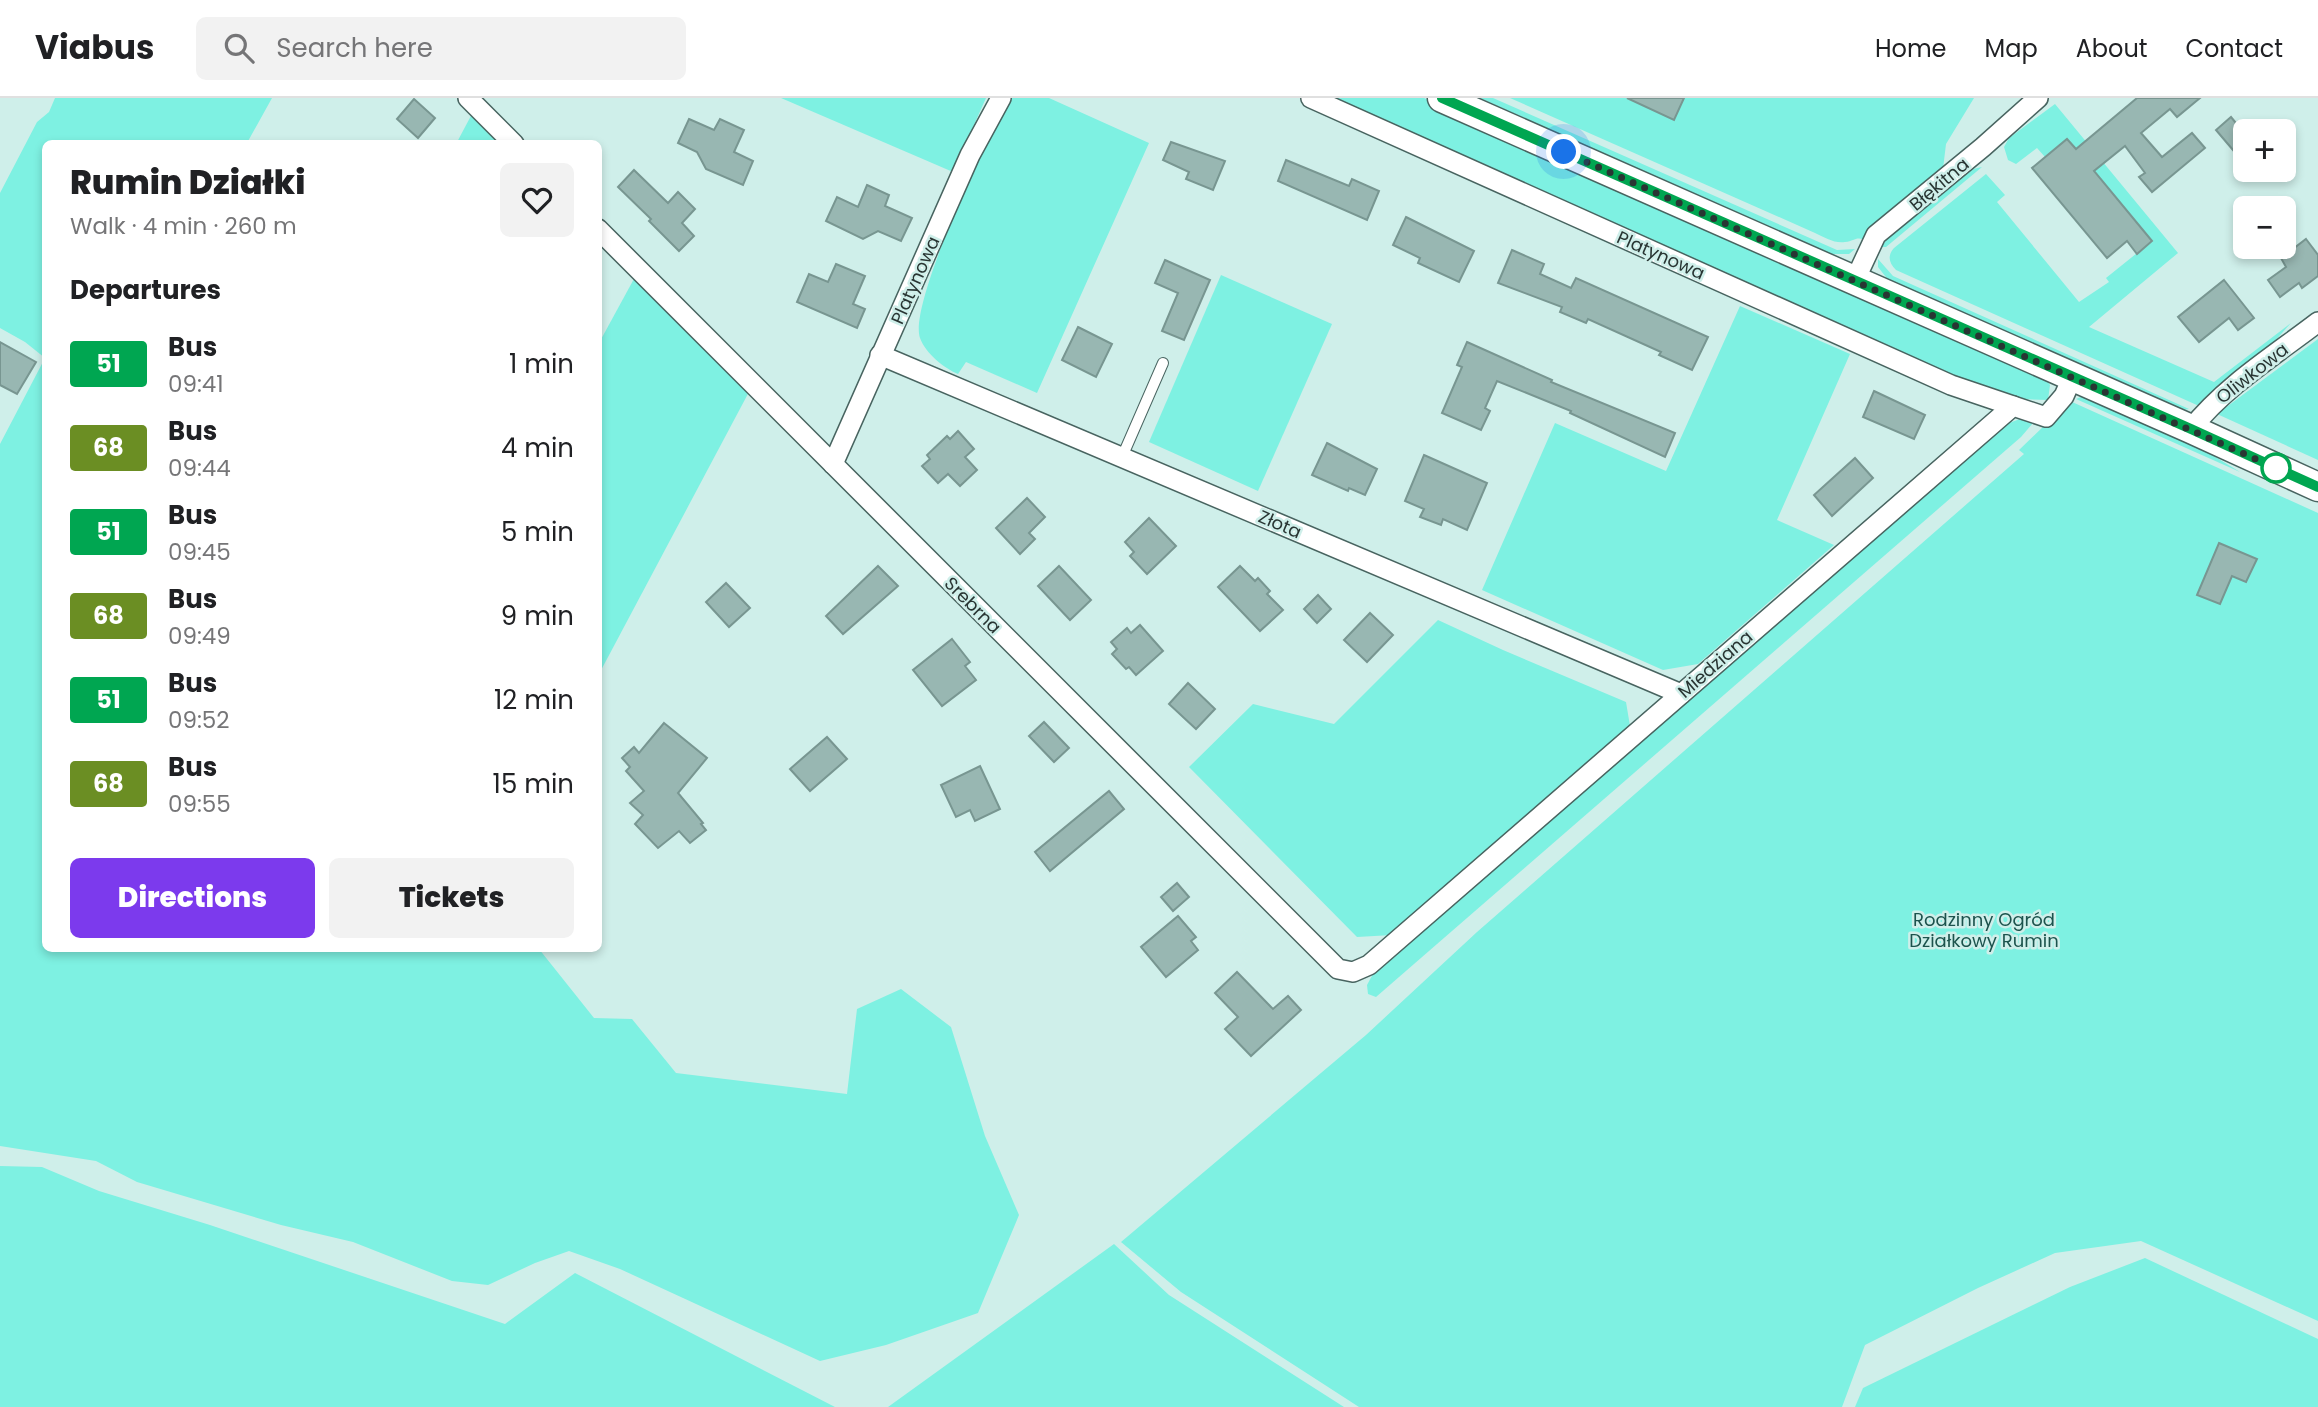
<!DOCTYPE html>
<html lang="en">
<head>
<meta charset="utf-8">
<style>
  :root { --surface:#fff; --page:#f2f2f2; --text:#202124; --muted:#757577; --line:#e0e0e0; --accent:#7c3aed }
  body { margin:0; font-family:Poppins,sans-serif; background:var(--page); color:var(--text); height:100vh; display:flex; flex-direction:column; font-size:26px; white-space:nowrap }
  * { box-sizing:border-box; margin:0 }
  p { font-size:23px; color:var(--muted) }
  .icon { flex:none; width:38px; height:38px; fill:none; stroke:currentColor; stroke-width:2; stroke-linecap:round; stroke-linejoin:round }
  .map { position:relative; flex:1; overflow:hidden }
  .sheet { position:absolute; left:42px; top:42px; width:560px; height:812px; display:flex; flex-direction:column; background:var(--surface); border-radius:10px; box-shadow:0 4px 10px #0003 }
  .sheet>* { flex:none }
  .badge { padding:0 14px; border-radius:5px; font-size:24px; line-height:46px }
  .controls { position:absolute; left:2233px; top:21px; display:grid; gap:14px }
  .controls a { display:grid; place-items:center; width:63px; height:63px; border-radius:10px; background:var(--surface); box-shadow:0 4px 10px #0003; font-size:35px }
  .you { position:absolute; width:35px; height:35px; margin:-18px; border:5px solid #fff; border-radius:50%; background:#1a73e8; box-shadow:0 0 0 10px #1a73e833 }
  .map>.badge { position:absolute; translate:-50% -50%; box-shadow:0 0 0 4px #fff }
  h2 { padding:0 28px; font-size:26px; line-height:63px }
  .round { display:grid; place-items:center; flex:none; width:74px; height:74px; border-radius:10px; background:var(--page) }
  .overview { display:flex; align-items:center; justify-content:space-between; height:119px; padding:0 28px }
  h1 { font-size:33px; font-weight:800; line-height:52px }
  .button { display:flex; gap:14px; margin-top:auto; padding:14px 28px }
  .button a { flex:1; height:80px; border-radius:10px; background:var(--accent); color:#fff; font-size:28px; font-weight:800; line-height:80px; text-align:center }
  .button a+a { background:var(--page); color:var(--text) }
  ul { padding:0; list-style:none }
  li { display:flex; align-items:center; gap:21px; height:84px; padding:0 28px }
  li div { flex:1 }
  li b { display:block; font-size:26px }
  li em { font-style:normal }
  li .badge { min-width:77px; font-weight:700; text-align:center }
  header { display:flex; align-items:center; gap:42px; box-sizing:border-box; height:98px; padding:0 35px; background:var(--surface); border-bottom:2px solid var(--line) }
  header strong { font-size:33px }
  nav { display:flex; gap:38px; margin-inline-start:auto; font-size:24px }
  .search { width:490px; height:63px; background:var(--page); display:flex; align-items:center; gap:18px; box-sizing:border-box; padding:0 24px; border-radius:10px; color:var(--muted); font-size:26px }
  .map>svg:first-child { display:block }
</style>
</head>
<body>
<header>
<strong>Viabus</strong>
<div class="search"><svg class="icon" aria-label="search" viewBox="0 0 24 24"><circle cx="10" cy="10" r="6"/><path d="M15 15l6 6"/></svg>Search here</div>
<nav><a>Home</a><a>Map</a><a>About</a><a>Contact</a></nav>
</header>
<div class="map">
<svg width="2318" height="1309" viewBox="0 0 2318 1309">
  <rect width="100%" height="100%" fill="#cfefea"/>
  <g fill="#7ef1e2">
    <path d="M55 0H272L247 45 46 46V850L539 851 594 920 632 921 676 975 847 996 857 911 901 891 951 929 985 1038 1019 1117 978 1215 886 1247 820 1263 620 1171 569 1153 535 1165 488 1187 452 1183 353 1144 281 1127 137 1084 96 1063 0 1048V346L45 260 25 244 0 230V95L37 24 49 14Z"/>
    <path d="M781 0H986L953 74Z"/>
    <path d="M1007 0H1049L1149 45 1037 295 966 264 958 276C944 270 926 256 920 240 908 206 989 38 1007 0Z"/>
    <path d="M1320 0H1424L2043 277 2050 287 2048 302 2018 301 1928 268 1837 229 1743 183Z"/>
    <path d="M1480 0H1493L1837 152 1855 151 1849 156H1827Z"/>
    <path d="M1510 0H1626L1639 6 1641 2 1684 0H1974L1946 46 1943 71 1879 121 1863 141C1855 139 1854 143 1845 144 1835 146 1824 139 1815 135Z"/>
    <path d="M2055 6 2178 155 2089 229 2214 284 2291 225 2266 253 2199 308 1896 172C1889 165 1887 158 1894 150L1986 76 2005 97 1997 104 2079 204 2109 184 2106 180 2152 143 2068 41 2045 59 2037 50 2016 66 2008 62 2004 49 2009 40Z"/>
    <path d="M473 14 504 46H456Z"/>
    <path d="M1982 69 1886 149H1881L1889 139 1973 71Z"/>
    <path d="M1878 161 1893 178 2189 311 2182 312 1889 183 1878 169Z"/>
    <path d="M1221 177 1332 226 1258 393 1149 344Z"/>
    <path d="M635 179 750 292 599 576V245Z"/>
    <path d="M1740 208 1850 256 1777 422 1834 447 1698 566 1663 572 1482 492 1555 325 1666 373Z"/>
    <path d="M2318 241V362L2217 316Z"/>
    <path d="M2083 298 2186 341 2240 374 2076 301Z"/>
    <path d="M2070 303 2318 415V1223L2141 1143 2055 1155 1978 1190 1865 1247 1842 1309H1359L1181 1194 1121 1144 1366 937 1477 834 2024 356 2019 352Z"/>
    <path d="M2025 319 2033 325 2021 339 1376 899 1368 896 1367 887 1374 874 2004 327Z"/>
    <path d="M1438 522 1503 552 1626 604 1630 628 1392 837 1357 839 1189 669 1253 606 1334 626Z"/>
    <path d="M0 1068 42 1069 99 1093 210 1127 505 1226 575 1175 835 1309H0Z"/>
    <path d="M1114 1146 1169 1197 1344 1309H888Z"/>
    <path d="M2145 1160 2318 1241V1309H1855L1863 1290 2070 1189Z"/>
  </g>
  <g fill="#98b7b2" stroke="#789691" stroke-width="2">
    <path d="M1627 0H1684L1674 22Z"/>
    <path d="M2137 0H2200L2177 19 2170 11 2141 35 2162 59 2192 35 2205 50 2152 94 2139 79 2145 75 2125 48 2094 73 2152 143 2137 156 2127 143 2107 160 2032 70 2067 41 2076 51Z"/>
    <path d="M414 1 435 20 418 40 397 21Z"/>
    <path d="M2231 19 2245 36V42L2233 52 2216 32Z"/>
    <path d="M689 21 714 32 720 21 744 32 734 54 753 63 743 87 706 71 697 54 678 45Z"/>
    <path d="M1171 44 1225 63 1213 92 1186 81 1189 74 1163 62Z"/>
    <path d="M1286 62 1349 88 1352 81 1379 93 1367 122 1278 83Z"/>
    <path d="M634 72 668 105 678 94 695 111 682 125 694 138 679 153 649 123 651 121 618 89Z"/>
    <path d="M867 87 889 97 885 108 912 120 901 143 878 133 863 141 826 123 837 99 858 109Z"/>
    <path d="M1406 119 1474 153 1459 184 1418 165 1420 160 1393 147Z"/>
    <path d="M2306 141 2318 157V178L2302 190 2299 185 2280 199 2268 182 2286 169 2281 160Z"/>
    <path d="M1512 152 1544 166 1540 176 1571 190 1576 180 1708 239 1692 272 1659 257 1661 254 1588 221 1586 225 1560 214 1562 209 1498 185Z"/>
    <path d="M1165 162 1210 182 1184 242 1162 233 1178 195 1155 185Z"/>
    <path d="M836 166 865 178 853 206 865 211 857 230 797 204 809 176 828 184Z"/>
    <path d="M2224 182 2254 220 2238 232 2229 220 2199 244 2178 219Z"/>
    <path d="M1078 229 1112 246 1096 279 1062 262Z"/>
    <path d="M0 244 36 264 17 296 0 287Z"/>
    <path d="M1467 244 1552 282 1551 284 1675 335 1665 359 1570 315 1571 313 1497 283 1485 310 1490 313 1481 332 1442 315 1462 269 1457 267Z"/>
    <path d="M1874 293 1925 317 1914 341 1863 319Z"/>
    <path d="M958 333 974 351 965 359 977 372 960 388 948 376 938 385 922 368 930 361 927 357 947 338 950 341Z"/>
    <path d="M1327 345 1377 371 1365 397 1349 390 1348 393 1312 377Z"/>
    <path d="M1424 357 1487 385 1467 432 1443 421 1441 427 1420 419 1424 411 1405 403Z"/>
    <path d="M1855 360 1873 380 1832 418 1814 397Z"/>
    <path d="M1027 400 1045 419 1029 435 1035 441 1020 456 996 430Z"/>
    <path d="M1149 420 1176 448 1147 476 1130 458 1134 454 1125 444Z"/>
    <path d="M2219 445 2257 461 2246 484 2232 478 2220 506 2197 497Z"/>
    <path d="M878 468 898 488 843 536 826 518Z"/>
    <path d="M1059 468 1091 502 1070 522 1038 488Z"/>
    <path d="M1240 468 1255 483 1258 480 1270 493 1267 496 1283 512 1260 533 1218 489Z"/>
    <path d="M726 485 750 510 729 529 706 504Z"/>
    <path d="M1318 497 1331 511 1317 525 1304 511Z"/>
    <path d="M1370 515 1393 537 1367 564 1344 542Z"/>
    <path d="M1140 527 1163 553 1136 577 1129 569 1126 571 1112 556 1117 551 1111 544 1127 530 1131 535Z"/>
    <path d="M952 541 970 564 965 568 976 582 942 608 913 572Z"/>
    <path d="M1188 585 1215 611 1196 631 1169 606Z"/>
    <path d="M1044 624 1069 650 1054 664 1029 638Z"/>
    <path d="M664 625 707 660 678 695 703 725 701 726 706 732 690 745 679 733 658 750 635 726 643 717 630 705 644 693 626 673 630 669 622 660 634 649 639 655Z"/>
    <path d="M827 639 847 661 810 693 790 671Z"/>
    <path d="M980 668 1000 711 975 723 970 712 956 719 941 687Z"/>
    <path d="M1109 693 1124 711 1050 773 1035 754Z"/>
    <path d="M1177 785 1189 799 1173 813 1161 799Z"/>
    <path d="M1178 818 1196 839 1191 843 1198 852 1166 879 1141 849Z"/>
    <path d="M1237 874 1273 911 1288 898 1301 912 1251 958 1225 931 1238 919 1215 895Z"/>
  </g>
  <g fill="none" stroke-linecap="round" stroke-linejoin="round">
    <g stroke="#486460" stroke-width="12">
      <path id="lane" d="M1122 359 1163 265"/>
    </g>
    <g stroke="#486460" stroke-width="22">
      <g id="street">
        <path d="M468 0 514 46"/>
        <path d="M1311 0 1951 287 2013 308"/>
        <path d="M598 131 1338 871 1353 874 1369 867 2013 308 2046 319 2064 298 2072 280"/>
        <path d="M1855 182 1876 137 1983 49 2038 0"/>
        <path d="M880 257 1681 596"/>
        <path d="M2191 331C2225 288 2275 257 2318 224"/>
        <path d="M833 366 970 57 1001 0"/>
      </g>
    </g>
    <g stroke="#486460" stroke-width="31">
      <path id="secondary" d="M1442 0 2191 331 2318 389"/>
    </g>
    <use href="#lane" stroke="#fff" stroke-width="10"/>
    <use href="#street" stroke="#fff" stroke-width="19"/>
    <use href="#secondary" stroke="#fff" stroke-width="28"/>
  </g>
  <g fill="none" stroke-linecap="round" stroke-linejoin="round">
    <g stroke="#fff" stroke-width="16">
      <path id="line" d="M1442 0 2191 331 2318 389"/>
    </g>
    <use href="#line" stroke="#00a651" stroke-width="10"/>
    <path stroke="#293533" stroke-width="7" stroke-dasharray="0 12.6" d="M1564 54 2276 370"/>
  </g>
  <circle fill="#fff" stroke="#00a651" stroke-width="3.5" cx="2276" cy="370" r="14"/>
  <g text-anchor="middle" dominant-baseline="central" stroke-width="5" stroke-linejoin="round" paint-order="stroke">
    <g font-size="18" fill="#293533" stroke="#cfefea">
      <text transform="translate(1939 86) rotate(-40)">Błękitna</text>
      <text transform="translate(1661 157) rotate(24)">Platynowa</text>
      <text transform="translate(915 182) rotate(-66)">Platynowa</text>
      <text transform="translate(2252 275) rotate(-38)">Oliwkowa</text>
      <text transform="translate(1280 426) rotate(23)">Złota</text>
      <text transform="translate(973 507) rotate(45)">Srebrna</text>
      <text transform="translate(1715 566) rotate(-41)">Miedziana</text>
    </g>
    <g font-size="18" fill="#1c534d" stroke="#cfefea">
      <text x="1984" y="821">Rodzinny Ogród<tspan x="1984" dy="21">Działkowy Rumin</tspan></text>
    </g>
  </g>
</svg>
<div class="controls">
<a>+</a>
<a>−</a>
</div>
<div class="you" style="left:1564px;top:54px"></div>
<section class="sheet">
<div class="overview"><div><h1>Rumin Działki</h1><p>Walk · 4 min · 260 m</p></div><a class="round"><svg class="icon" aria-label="heart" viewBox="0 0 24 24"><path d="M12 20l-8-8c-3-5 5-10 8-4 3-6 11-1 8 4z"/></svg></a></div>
<h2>Departures</h2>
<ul>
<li><span class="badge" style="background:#00a651;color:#fff">51</span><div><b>Bus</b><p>09:41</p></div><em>1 min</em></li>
<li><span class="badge" style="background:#6b8e23;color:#fff">68</span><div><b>Bus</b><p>09:44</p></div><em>4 min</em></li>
<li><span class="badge" style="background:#00a651;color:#fff">51</span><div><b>Bus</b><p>09:45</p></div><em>5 min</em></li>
<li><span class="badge" style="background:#6b8e23;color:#fff">68</span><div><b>Bus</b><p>09:49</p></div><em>9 min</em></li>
<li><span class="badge" style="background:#00a651;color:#fff">51</span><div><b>Bus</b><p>09:52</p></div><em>12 min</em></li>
<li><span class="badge" style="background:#6b8e23;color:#fff">68</span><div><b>Bus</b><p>09:55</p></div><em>15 min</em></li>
</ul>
<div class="button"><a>Directions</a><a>Tickets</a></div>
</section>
</div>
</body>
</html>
